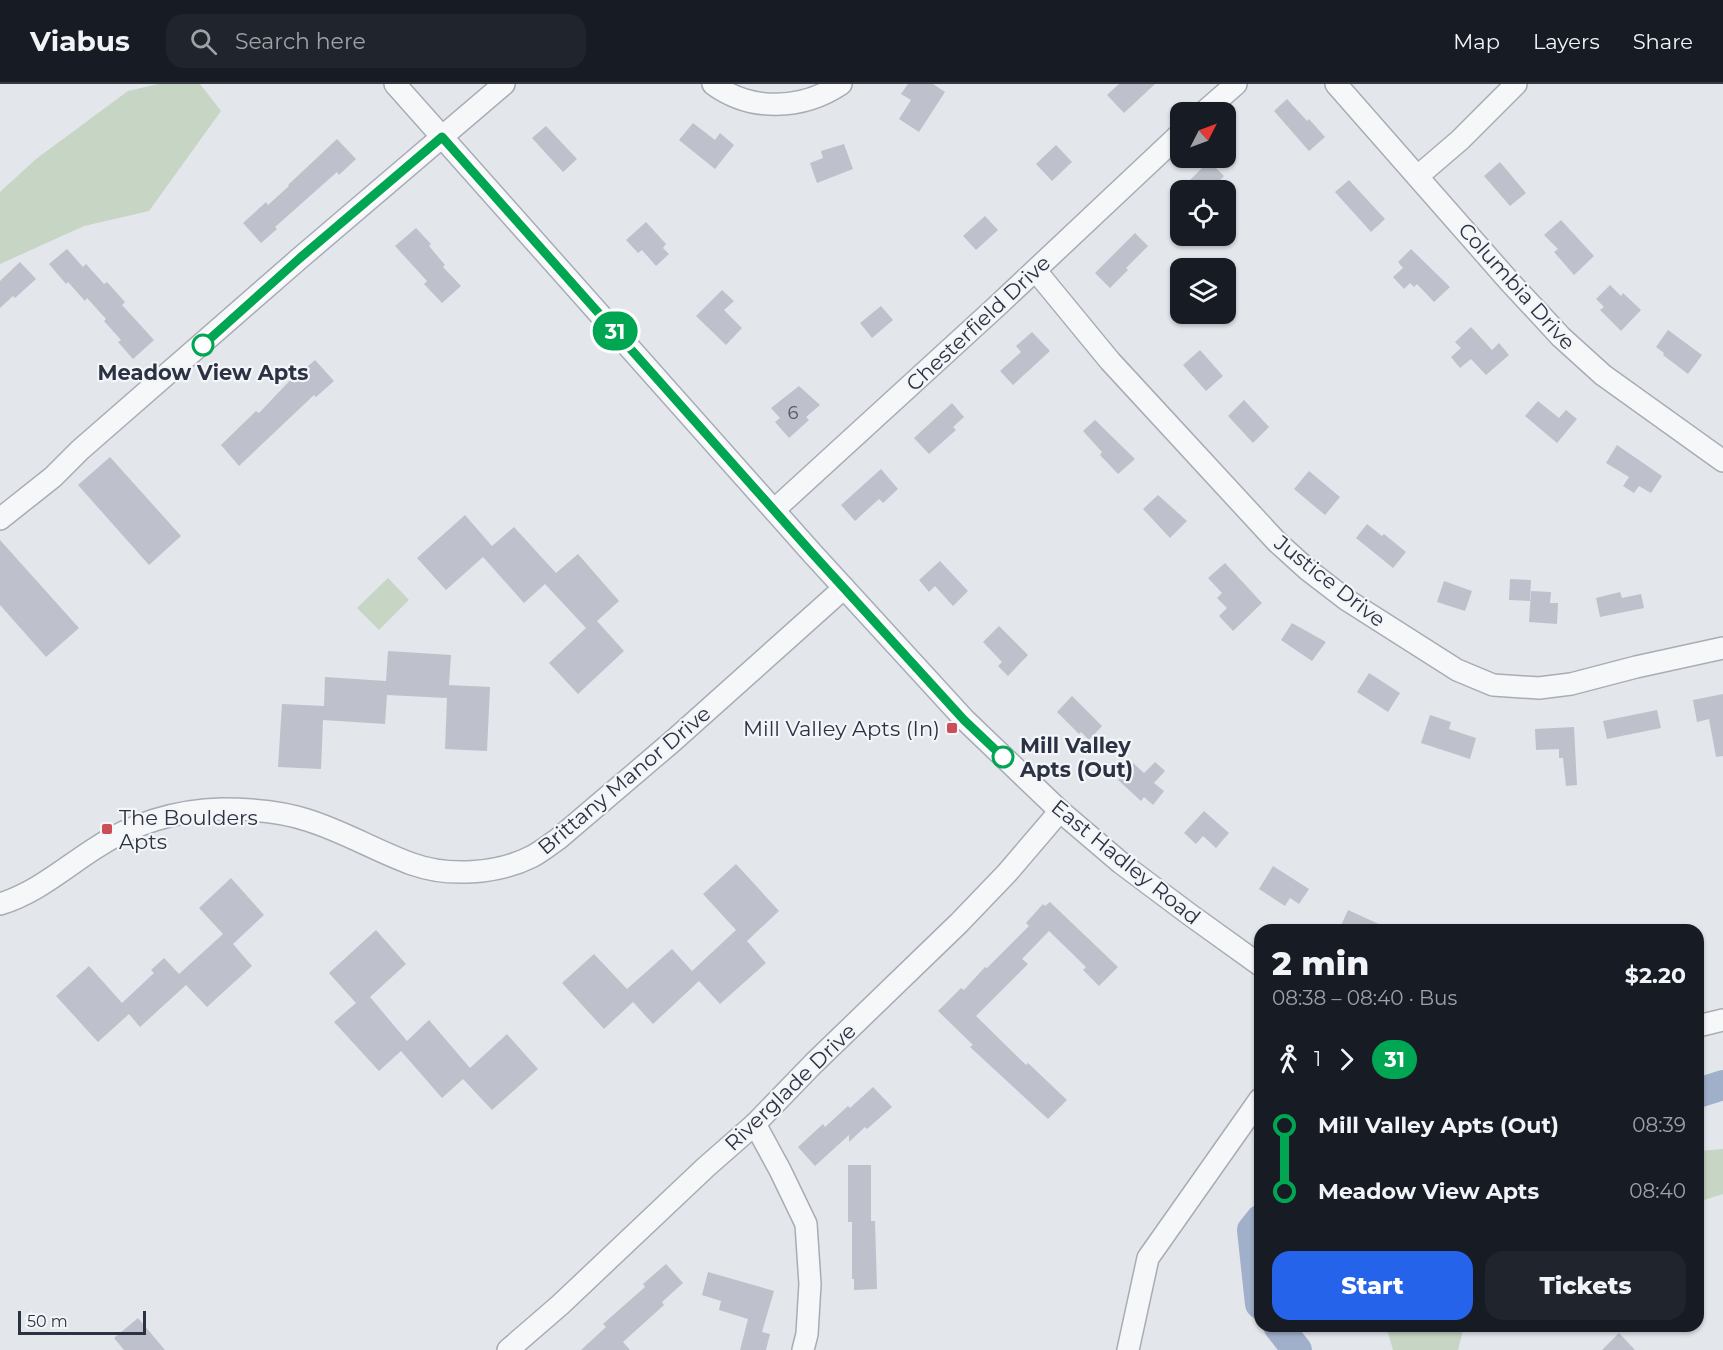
<!DOCTYPE html>
<html lang="en">
<head>
<meta charset="utf-8">
<style>
  :root { --surface:#171b24; --page:#20242c; --text:#f1f3f6; --muted:#9ea1a6; --line:#363941; --accent:#2563eb }
  body { margin:0; font-family:Montserrat,sans-serif; background:var(--page); color:var(--text); height:100vh; display:flex; flex-direction:column; font-size:22px; white-space:nowrap }
  * { box-sizing:border-box; margin:0 }
  p { font-size:20px; color:var(--muted) }
  .icon { flex:none; width:33px; height:33px; fill:none; stroke:currentColor; stroke-width:2; stroke-linecap:round; stroke-linejoin:round }
  .map { position:relative; flex:1; overflow:hidden }
  .side { position:absolute; left:1254px; top:840px; width:450px; height:408px; display:flex; flex-direction:column; background:var(--surface); border-radius:18px; box-shadow:0 2px 4px #0004 }
  .side>* { flex:none }
  .badge { padding:0 12px; border-radius:20px; font-size:21px; line-height:39px }
  .needle { width:39px; rotate:48deg }
  .tools { position:absolute; left:1170px; top:18px; display:grid; gap:12px }
  .tools a { display:grid; place-items:center; width:66px; height:66px; border-radius:12px; background:var(--surface); box-shadow:0 2px 4px #0004; font-size:30px }
  .scale { position:absolute; left:18px; bottom:15px; width:128px; box-sizing:border-box; padding-left:6px; border:3px solid #2b3243; border-top:0; font-size:16px; line-height:21px; white-space:nowrap; color:#2b3243; -webkit-text-stroke:4px #f3f5f8; paint-order:stroke }
  .map>.badge { position:absolute; translate:-50% -50%; box-shadow:0 0 0 3px #fff }
  .legs { display:flex; align-items:center; gap:9px; height:66px; padding:0 18px; font-size:20px }
  .legs p { margin-inline-start:auto }
  .head { display:flex; align-items:center; justify-content:space-between; height:102px; padding:0 18px }
  h1 { font-size:33px; font-weight:800; line-height:45px }
  .action { display:flex; gap:12px; margin-top:auto; padding:12px 18px }
  .action a { flex:1; height:69px; border-radius:18px; background:var(--accent); color:#fff; font-size:24px; font-weight:800; line-height:69px; text-align:center }
  .action a+a { background:var(--page); color:var(--text) }
  ul { padding:0 18px; list-style:none }
  li { display:flex; align-items:center; gap:21px; height:66px; font-size:22px }
  li i { display:grid; place-items:center; width:9px; height:100%; margin:0 8px; background:currentColor }
  li i::after { content:''; width:15px; height:15px; margin:-8px; border:4px solid; border-radius:50%; background:var(--surface) }
  li p { margin-inline-start:auto }
  li:first-child i { background:linear-gradient(#0000 50%,currentColor 0) }
  li:last-child i { background:linear-gradient(currentColor 50%,#0000 0) }
  header { display:flex; align-items:center; gap:36px; box-sizing:border-box; height:84px; padding:0 30px; background:var(--surface); border-bottom:2px solid var(--line) }
  header strong { font-size:28px }
  nav { display:flex; gap:33px; margin-inline-start:auto; font-size:21px }
  .search { width:420px; height:54px; background:var(--page); display:flex; align-items:center; gap:15px; box-sizing:border-box; padding:0 21px; border-radius:18px; color:var(--muted); font-size:22px }
  .map>svg:first-child { display:block }
</style>
</head>
<body>
<header>
<strong>Viabus</strong>
<div class="search"><svg class="icon" aria-label="search" viewBox="0 0 24 24"><circle cx="10" cy="10" r="6"/><path d="M15 15l6 6"/></svg>Search here</div>
<nav><a>Map</a><a>Layers</a><a>Share</a></nav>
</header>
<div class="map">
<svg width="1723" height="1266" viewBox="0 0 1723 1266">
  <rect width="100%" height="100%" fill="#e3e6eb"/>
  <g fill="#c7d5c5">
    <path d="M158 0H200L221 27 149 127 84 142 0 180V108L36 75 128 7Z"/>
    <path d="M388 494 409 516 379 546 357 524Z"/>
    <path d="M1723 1065V1110L1698 1118V1067Z"/>
    <path d="M1386 1242H1464L1458 1266H1393Z"/>
  </g>
  <g fill="none" stroke-linecap="round" stroke-linejoin="round">
    <g stroke="#a0b0ca" stroke-width="30">
      <path d="M1698 1009 1723 1001"/>
      <path d="M1260 1136 1252 1146 1260 1220"/>
      <path d="M1278 1242 1297 1266"/>
    </g>
  </g>
  <g fill="#bec1cb">
    <path d="M908 0H933L945 8 919 48 899 35 911 16 901 10Z"/>
    <path d="M1119 0H1155L1124 29 1107 11Z"/>
    <path d="M1287 15 1307 37 1309 35 1325 53 1309 67 1274 27Z"/>
    <path d="M693 39 715 56 720 49 734 61 715 85 679 56Z"/>
    <path d="M546 42 577 75 563 88 532 54Z"/>
    <path d="M337 55 356 75 339 91 337 88 275 143 277 145 261 159 243 139 266 118 268 121 289 102 288 101Z"/>
    <path d="M844 60 853 85 817 99 810 79 823 74 821 67Z"/>
    <path d="M1056 61 1072 78 1052 97 1036 80Z"/>
    <path d="M1209 77 1224 92 1211 106H1180Z"/>
    <path d="M1500 78 1526 109 1510 122 1484 92Z"/>
    <path d="M1349 96 1385 135 1371 148 1335 108Z"/>
    <path d="M985 132 998 146 976 166 963 152Z"/>
    <path d="M1561 136 1594 172 1574 191 1554 168 1558 165 1544 151Z"/>
    <path d="M646 138 666 160 663 164 669 170 656 182 642 166 638 169 626 156Z"/>
    <path d="M416 144 431 160 429 162 445 181 443 183 461 202 442 219 424 200 427 197 395 162Z"/>
    <path d="M1135 149 1148 162 1126 184 1128 186 1110 204 1095 189Z"/>
    <path d="M67 165 83 183 86 180 104 200 107 198 125 218 122 221 154 256 133 275 118 258 121 256 104 237 106 235 87 214 85 217 68 198 66 200 49 180Z"/>
    <path d="M1411 165 1450 203 1434 218 1417 200 1414 203 1410 199 1404 205 1393 193 1403 184 1398 178Z"/>
    <path d="M20 178 36 195 15 214 13 212 0 224V197Z"/>
    <path d="M1610 201 1621 212 1623 209 1641 226 1621 247 1600 226 1604 223 1596 215Z"/>
    <path d="M722 206 734 217 724 226 742 244 726 261 696 232Z"/>
    <path d="M881 222 893 236 872 254 860 239Z"/>
    <path d="M1471 243 1492 266 1499 259 1509 271 1486 291 1471 275 1460 284 1451 273 1461 264 1455 258Z"/>
    <path d="M1668 246 1702 271 1688 290 1663 271 1664 269 1656 263Z"/>
    <path d="M1032 248 1050 267 1013 301 1000 287 1021 268 1016 262Z"/>
    <path d="M1200 266 1223 292 1206 307 1183 281Z"/>
    <path d="M315 276 334 297 316 313 314 311 239 382 221 361 256 327 259 329 298 288 299 290Z"/>
    <path d="M799 302 820 321 806 333 809 336 789 354 775 338 780 334 771 324Z"/>
    <path d="M1244 316 1269 343 1253 359 1228 332Z"/>
    <path d="M1538 317 1559 334 1566 326 1577 335 1557 359 1525 332Z"/>
    <path d="M952 319 964 333 953 343 956 346 929 370 914 354Z"/>
    <path d="M1095 336 1135 375 1118 390 1100 371 1102 368 1083 347Z"/>
    <path d="M1617 361 1662 392 1651 409 1639 402 1634 409 1623 402 1629 393 1606 379Z"/>
    <path d="M110 373 181 452 149 481 78 401Z"/>
    <path d="M881 385 898 405 883 419 879 415 855 437 841 421Z"/>
    <path d="M1309 387 1340 413 1325 431 1294 405Z"/>
    <path d="M1158 411 1187 437 1170 454 1143 425Z"/>
    <path d="M465 431 492 462 514 443 556 489 578 470 619 517 597 537 624 567 578 610 549 579 586 544 545 500 524 519 483 473 446 506 417 474Z"/>
    <path d="M1367 440 1382 452 1384 450 1406 468 1393 484 1356 454Z"/>
    <path d="M0 456 79 544 46 573 0 521Z"/>
    <path d="M940 477 968 507 953 522 935 502 929 508 919 496Z"/>
    <path d="M1225 479 1262 519 1233 547 1219 532 1227 524 1217 514 1222 509 1208 494Z"/>
    <path d="M1510 495 1531 496 1530 517 1509 516Z"/>
    <path d="M1444 497 1472 507 1465 527 1437 518Z"/>
    <path d="M1531 507 1551 508 1550 519H1558L1557 540 1529 538Z"/>
    <path d="M1620 508 1622 514 1641 510 1644 524 1600 533 1596 514Z"/>
    <path d="M1292 539 1326 558 1312 577 1281 556Z"/>
    <path d="M999 542 1028 571 1008 592 998 582 1002 578 983 558Z"/>
    <path d="M388 567 451 571 449 601 490 603 487 667 445 665 447 614 387 611 385 640 323 636 321 685 278 683 282 620 324 622 325 593 386 597Z"/>
    <path d="M1369 589 1400 609 1388 628 1357 608Z"/>
    <path d="M1723 610V672L1716 673 1709 635 1697 638 1693 616Z"/>
    <path d="M1072 612 1102 642 1089 656 1081 648 1079 650 1057 628Z"/>
    <path d="M1657 626 1661 644 1607 655 1603 637Z"/>
    <path d="M1430 631 1451 638 1449 645 1476 654 1470 675 1421 659Z"/>
    <path d="M1574 643 1577 701 1566 702 1563 674H1559V665L1536 666 1535 645Z"/>
    <path d="M1155 678 1165 687 1154 699 1164 707 1153 721 1144 713 1141 717 1118 696 1133 679 1144 689Z"/>
    <path d="M1204 727 1229 749 1216 764 1203 752 1196 760 1184 749Z"/>
    <path d="M736 780 779 827 747 857 766 879 720 920 699 897 653 940 633 918 604 945 562 899 594 870 627 905 672 865 692 887 736 846 703 810Z"/>
    <path d="M1273 782 1309 805 1299 820 1290 814 1285 822 1259 805Z"/>
    <path d="M231 794 264 831 233 860 252 882 207 923 186 901 140 943 129 930 98 958 56 912 89 882 122 919 154 889 151 886 164 874 179 890 223 850 199 824Z"/>
    <path d="M1050 818 1118 883 1099 902 1083 886 1086 883 1049 847 1022 875 1028 880 976 932 1026 981 1028 979 1067 1016 1048 1035 970 963 973 961 938 927 961 904 964 906 985 883 987 884 1029 842 1026 839 1043 820 1045 822Z"/>
    <path d="M1348 826 1392 846H1339Z"/>
    <path d="M376 846 406 880 370 913 407 957 429 936 470 984 507 950 538 985 492 1026 463 995 442 1014 401 967 379 987 334 938 356 919 329 889Z"/>
    <path d="M873 1003 892 1023 867 1045 865 1043 849 1058V1051L815 1082 798 1063 823 1040 825 1043 848 1022 850 1024Z"/>
    <path d="M848 1081H871V1137H875L877 1205 854 1206V1195H852V1138H848Z"/>
    <path d="M666 1180 683 1199 662 1218 664 1221 623 1258 630 1266H581L606 1243 603 1240 645 1203 643 1200Z"/>
    <path d="M708 1188 774 1207 762 1248 770 1250 766 1266H740L748 1235 719 1226 721 1217 702 1211Z"/>
    <path d="M138 1234 165 1266H124L114 1254Z"/>
    <path d="M1619 1249 1635 1266H1602Z"/>
  </g>
  <g fill="none" stroke-linecap="round" stroke-linejoin="round">
    <g stroke="#a8acb5" stroke-width="24">
      <g id="minor">
        <path d="M395 0 812 469 965 636 1060 727 1121 779 1189 830 1260 881"/>
        <path d="M713 0C751 28 802 26 841 0"/>
        <path d="M1336 0 1509 197 1561 253 1603 291 1723 377"/>
        <path d="M1204 28 1236 0"/>
        <path d="M1418 92 1460 56 1516 0"/>
        <path d="M1036 187 1110 277 1277 458 1308 486 1347 516 1457 586 1493 601 1539 604 1571 600 1636 583 1723 564"/>
        <path d="M774 426 996 223 1180 50"/>
        <path d="M0 435 53 393 80 366 300 174 504 0"/>
        <path d="M0 820C36 809 63 785 94 765 131 740 176 726 222 725 250 725 280 727 307 736 343 747 376 767 412 780 448 793 497 790 531 773 541 768 549 761 558 755L673 657 844 504"/>
        <path d="M1698 942 1723 936"/>
        <path d="M755 1040 780 1086 806 1140 810 1200 807 1250 803 1266"/>
        <path d="M508 1266 560 1221 706 1083 755 1040 814 979 959 839 1007 789 1060 727"/>
        <path d="M1128 1266 1148 1174 1260 1015"/>
      </g>
    </g>
    <use href="#minor" stroke="#f6f7f9" stroke-width="21"/>
  </g>
  <g fill="none" stroke-linecap="round" stroke-linejoin="round">
    <g stroke="#fff" stroke-width="14">
      <path id="line-1" d="M203 261 300 174 442 53 812 469 964 636 1003 673"/>
    </g>
    <use href="#line-1" stroke="#00a651" stroke-width="9"/>
  </g>
  <g fill="#fff" stroke="#00a651" stroke-width="3">
    <circle cx="203" cy="261" r="10"/>
    <circle cx="1003" cy="673" r="10"/>
  </g>
  <g fill="#cb4d55" stroke="#f3f5f8" stroke-width="2">
    <rect x="946" y="638" width="12" height="12" rx="3"/>
    <rect x="101" y="739" width="12" height="12" rx="3"/>
  </g>
  <g text-anchor="middle" dominant-baseline="central" stroke-width="4.5" stroke-linejoin="round" paint-order="stroke">
    <g font-size="18" fill="#505665">
      <text x="793" y="329">6</text>
    </g>
    <g font-size="21" fill="#2b3243" stroke="#f3f5f8">
      <text transform="translate(1517 202) rotate(48)">Columbia Drive</text>
      <text transform="translate(978 239) rotate(-43)">Chesterfield Drive</text>
      <text transform="translate(1330 497) rotate(38)">Justice Drive</text>
      <text transform="translate(624 696) rotate(-40)">Brittany Manor Drive</text>
      <text transform="translate(1126 778) rotate(39)">East Hadley Road</text>
      <text transform="translate(790 1003) rotate(-44)">Riverglade Drive</text>
    </g>
    <g font-size="21" font-weight="bold" fill="#2b3243" stroke="#f3f5f8">
      <text x="203" y="288">Meadow View Apts</text>
      <text x="1020" y="661" text-anchor="start">Mill Valley<tspan x="1020" dy="24">Apts (Out)</tspan></text>
    </g>
    <g font-size="21" fill="#2b3243" stroke="#f3f5f8" text-anchor="end">
      <text x="940" y="644">Mill Valley Apts (In)</text>
      <text x="119" y="733" text-anchor="start">The Boulders<tspan x="119" dy="24">Apts</tspan></text>
    </g>
  </g>
</svg>
<div class="tools">
<a><svg class="needle" viewBox="-14 -14 28 28"><path d="M0-13l5 13h-10z" fill="#e53935"/><path d="M0 13l5-13h-10z" fill="#9ea1a6"/></svg></a>
<a><svg class="icon" aria-label="locate" viewBox="0 0 24 24"><circle cx="12" cy="12" r="6"/><path d="M12 2v4M12 18v4M2 12h4M18 12h4"/></svg></a>
<a><svg class="icon" aria-label="layers" viewBox="0 0 24 24"><path d="M12 4l9 5-9 5-9-5zM3 14l9 5 9-5"/></svg></a>
</div>
<div class="scale">50 m</div>
<b class="badge" style="left:615px;top:247px;background:#00a651;color:#fff">31</b>
<section class="side">
<div class="head"><div><h1>2 min</h1><p>08:38 – 08:40 · Bus</p></div><b>$2.20</b></div>
<div class="legs"><svg class="icon" aria-label="walk" viewBox="0 0 24 24"><circle cx="13" cy="4" r="2"/><path d="M13 8l-2 6 4 7M11 14l-3 7M7 12l3-4h3l4 4"/></svg>1<svg class="icon" aria-label="forward" viewBox="0 0 24 24"><path d="M9 5l7 7-7 7"/></svg><b class="badge" style="background:#00a651;color:#fff">31</b></div>
<ul>
<li><i style="color:#00a651"></i><b>Mill Valley Apts (Out)</b><p>08:39</p></li>
<li><i style="color:#00a651"></i><b>Meadow View Apts</b><p>08:40</p></li>
</ul>
<div class="action"><a>Start</a><a>Tickets</a></div>
</section>
</div>
</body>
</html>
